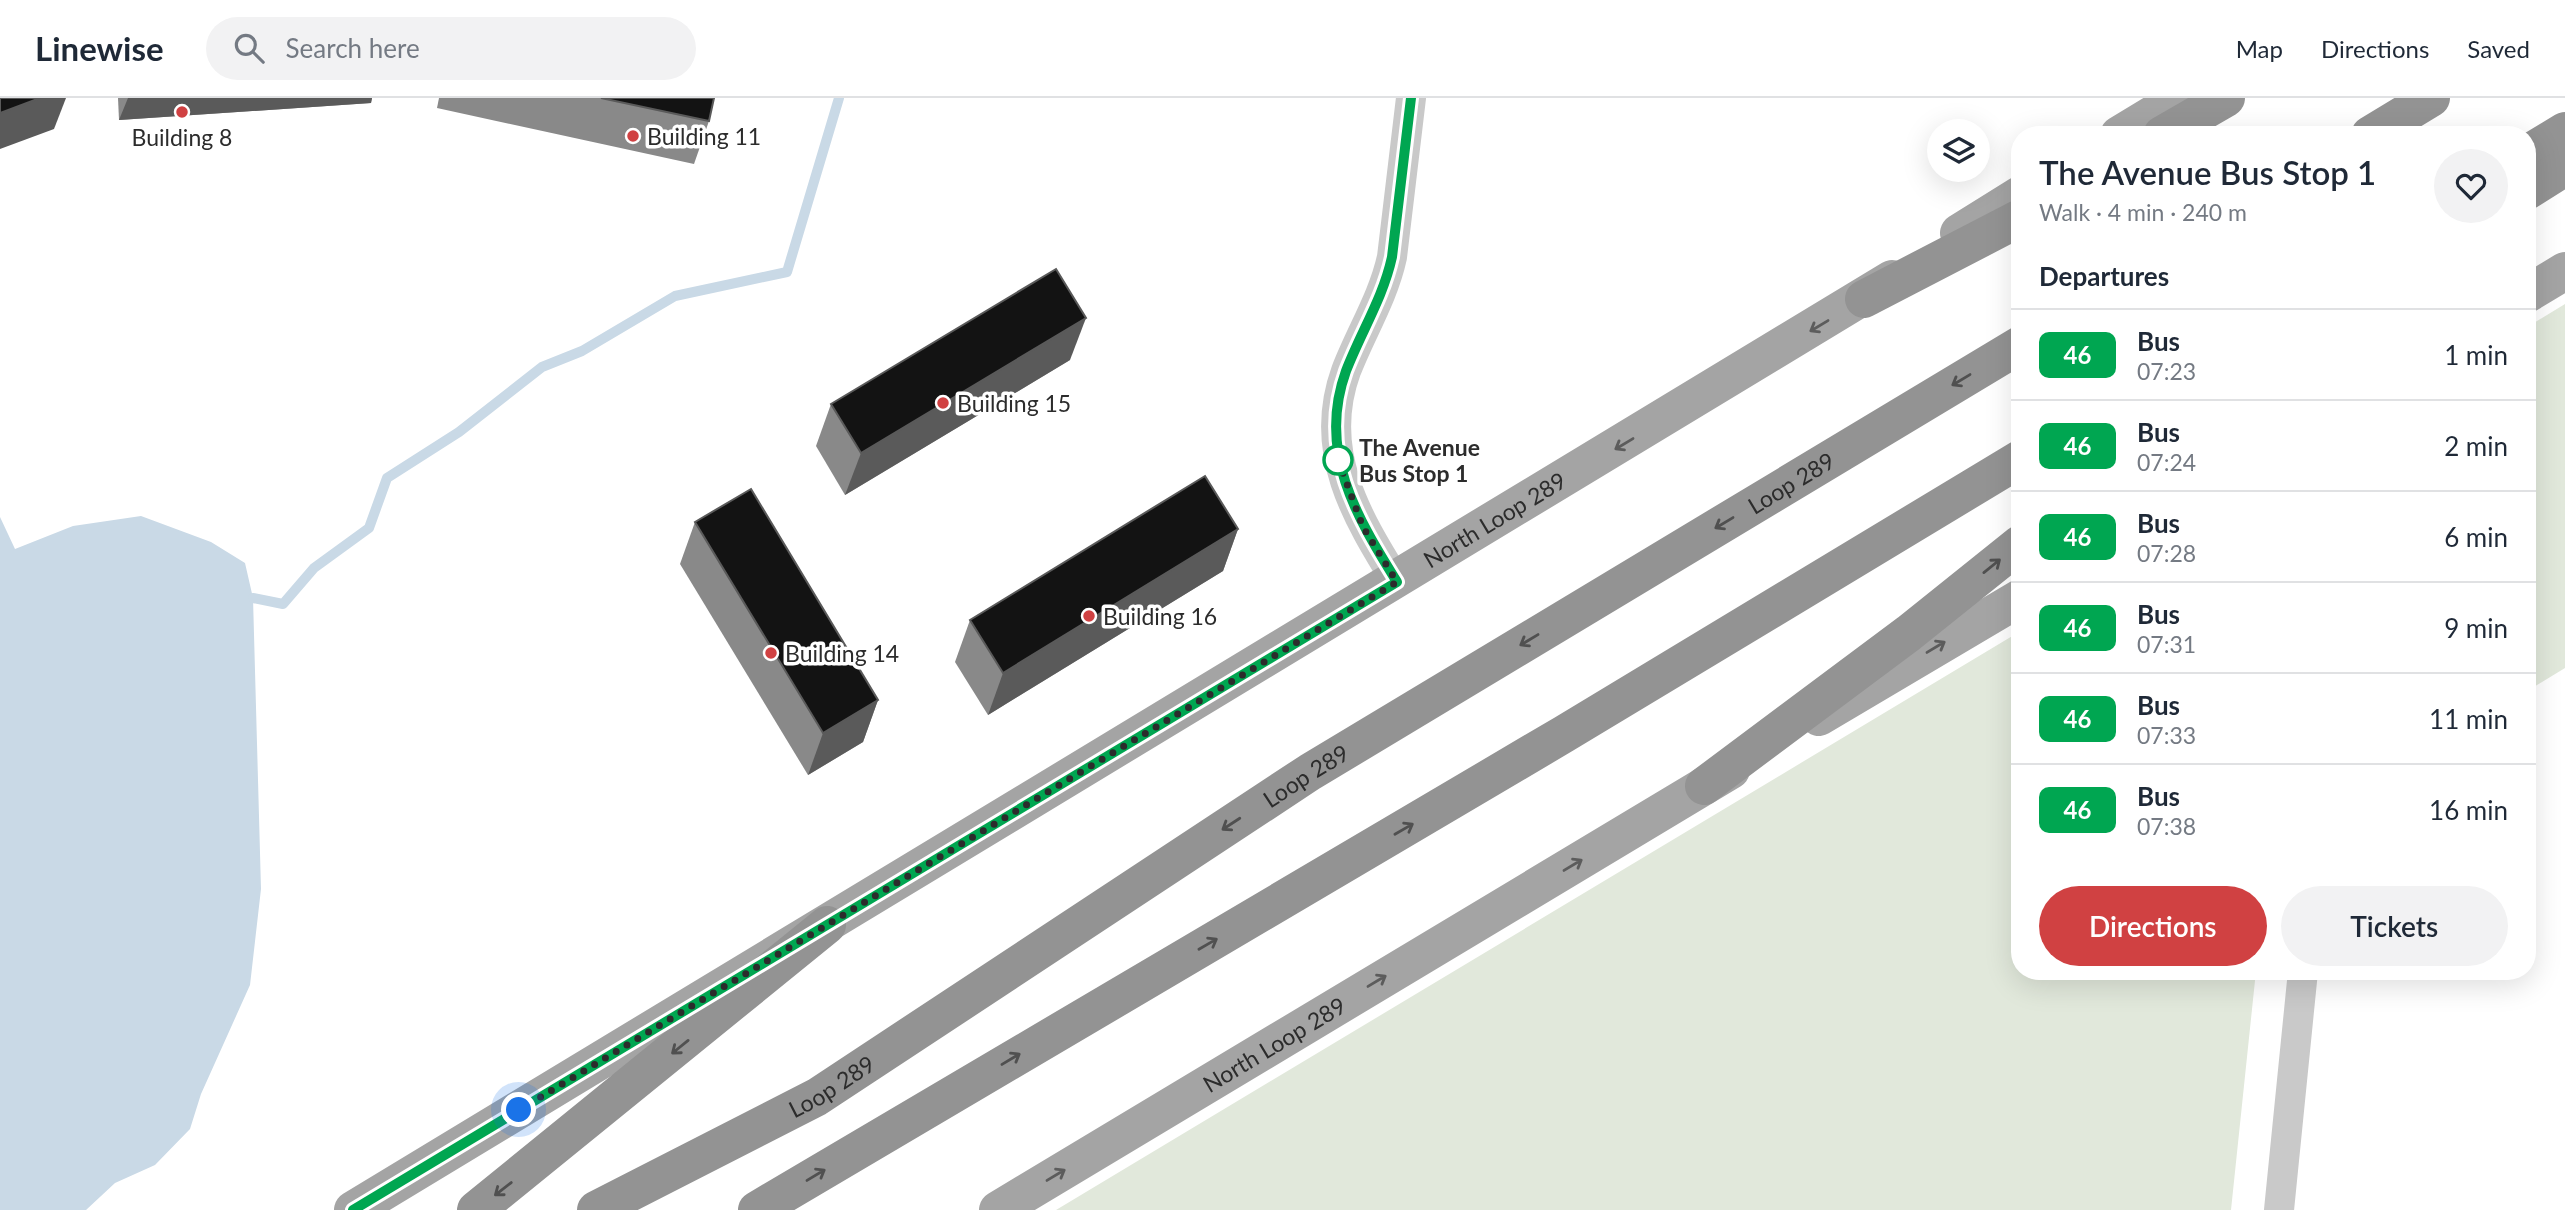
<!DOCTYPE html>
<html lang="en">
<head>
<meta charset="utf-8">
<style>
  :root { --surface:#fff; --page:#f2f2f3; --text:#1f2937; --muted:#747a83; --line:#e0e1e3; --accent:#d04142 }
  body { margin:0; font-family:Lato,sans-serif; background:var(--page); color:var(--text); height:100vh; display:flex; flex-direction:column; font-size:26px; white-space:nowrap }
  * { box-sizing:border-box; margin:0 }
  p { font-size:23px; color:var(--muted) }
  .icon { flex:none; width:38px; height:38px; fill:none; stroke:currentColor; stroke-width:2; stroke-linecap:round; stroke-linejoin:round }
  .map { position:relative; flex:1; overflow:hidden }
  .panel { position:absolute; left:2011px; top:28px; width:525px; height:854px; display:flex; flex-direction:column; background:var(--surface); border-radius:28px; box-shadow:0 7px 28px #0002 }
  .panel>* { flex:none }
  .badge { padding:0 14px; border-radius:10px; font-size:24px; line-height:46px }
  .tools { position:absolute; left:1927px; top:21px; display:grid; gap:14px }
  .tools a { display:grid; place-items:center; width:63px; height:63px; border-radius:50%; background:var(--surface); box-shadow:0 7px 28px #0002; font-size:35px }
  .you { position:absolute; width:35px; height:35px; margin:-18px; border:5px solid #fff; border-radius:50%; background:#1a73e8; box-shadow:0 0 0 10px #1a73e833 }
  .map>.badge { position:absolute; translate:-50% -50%; box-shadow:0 0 0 4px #fff }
  h2 { padding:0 28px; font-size:26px; line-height:63px }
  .round { display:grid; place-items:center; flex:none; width:74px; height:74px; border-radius:37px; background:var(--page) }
  .headline { display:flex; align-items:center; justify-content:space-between; height:119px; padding:0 28px }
  h1 { font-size:33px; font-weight:600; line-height:52px }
  .button { display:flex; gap:14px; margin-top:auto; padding:14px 28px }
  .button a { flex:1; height:80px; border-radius:42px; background:var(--accent); color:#fff; font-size:28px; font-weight:600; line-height:80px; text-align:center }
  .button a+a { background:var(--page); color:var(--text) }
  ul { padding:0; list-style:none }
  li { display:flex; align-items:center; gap:21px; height:91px; padding:0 28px; border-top:2px solid var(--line) }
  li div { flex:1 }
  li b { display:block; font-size:26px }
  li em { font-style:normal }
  li .badge { min-width:77px; font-weight:700; text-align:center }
  header { display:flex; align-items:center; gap:42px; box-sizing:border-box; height:98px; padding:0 35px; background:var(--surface); border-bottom:2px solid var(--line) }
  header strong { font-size:33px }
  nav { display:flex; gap:38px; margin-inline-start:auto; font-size:24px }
  .search { width:490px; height:63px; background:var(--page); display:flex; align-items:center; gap:18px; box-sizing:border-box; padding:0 24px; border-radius:38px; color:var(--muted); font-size:26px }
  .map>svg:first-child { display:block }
</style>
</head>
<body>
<header>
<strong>Linewise</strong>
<div class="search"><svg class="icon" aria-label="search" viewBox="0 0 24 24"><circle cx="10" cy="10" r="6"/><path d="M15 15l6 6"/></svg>Search here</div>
<nav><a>Map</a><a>Directions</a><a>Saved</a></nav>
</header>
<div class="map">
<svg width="2565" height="1112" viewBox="0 0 2565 1112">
  <rect width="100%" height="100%" fill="#fff"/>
  <g fill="#e1e8db">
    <path d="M2565 206V570L2527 593V229Z"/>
    <path d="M2019 534 2020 873H2256L2231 1112H1056Z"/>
  </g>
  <path fill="#c9d9e6" d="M141 418 211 444 245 465 253 500 261 791 250 887 201 996 190 1031 155 1067 115 1085 86 1112H0V419L15 451 73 428Z"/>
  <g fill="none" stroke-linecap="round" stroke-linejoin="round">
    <path stroke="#c9d9e6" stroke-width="10" d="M253 500 283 506 314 470 369 430 387 380 459 334 542 269 582 253 675 198 787 174 839 0"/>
    <g stroke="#c9c9c9" stroke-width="30">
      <path d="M1397 484C1356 418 1317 353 1346 273 1361 234 1383 200 1392 159L1411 0"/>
      <path d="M2279 1112 2303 873"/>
    </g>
    <g stroke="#a4a4a4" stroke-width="38">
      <path d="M2119 37 2180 0"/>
      <path d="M1959 135 2020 97"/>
      <path d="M2527 196 2565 173"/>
      <path d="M1819 619 2020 500"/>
      <path id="s1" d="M353 1112 1892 181"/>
      <path id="s2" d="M998 1112 1731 672"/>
    </g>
    <g stroke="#939393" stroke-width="38">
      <path d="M2162 37 2226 0"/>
      <path d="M2370 37 2431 0"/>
      <path d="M2527 56 2565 33"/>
      <path d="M2527 93 2565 69"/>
      <path d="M1864 201 2020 120"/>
      <path d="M1704 688 1909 535 2020 446"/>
      <path d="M476 1112 827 827"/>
      <path id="s3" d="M596 1112 817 999 1310 674 2020 247"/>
      <path d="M757 1112 1564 636 2020 361"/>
    </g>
  </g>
  <g fill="#898989">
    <path d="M118 0H372L371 5 119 22Z"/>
    <path d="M439 0H714L709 23 694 66 437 10Z"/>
    <path d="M1070 262 845 397 816 348 831 306Z"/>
    <path d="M695 424 878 602 863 644 808 677 680 466Z"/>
    <path d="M1238 431 1223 473 988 617 955 564 970 522Z"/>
  </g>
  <g fill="#5a5a5a">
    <path d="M40 0H66L54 31 0 51V15Z"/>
    <path d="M128 0H372L371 5 119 22Z"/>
    <path d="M1086 220 1070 262 845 397 861 355Z"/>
    <path d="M1238 431 1223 473 988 617 1003 575Z"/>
    <path d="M878 602 863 644 808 677 823 635Z"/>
  </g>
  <g fill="#131313" stroke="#5a5a5a" stroke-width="2">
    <path d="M0 0H40L0 15Z"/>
    <path d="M601 0H714L709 23Z"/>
    <path d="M1056 171 1086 220 861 355 831 306Z"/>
    <path d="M1205 378 1238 431 1003 575 970 522Z"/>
    <path d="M751 391 878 602 823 635 695 424Z"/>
  </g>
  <defs><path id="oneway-shaft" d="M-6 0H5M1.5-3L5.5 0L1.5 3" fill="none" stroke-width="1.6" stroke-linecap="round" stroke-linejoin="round" transform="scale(1.75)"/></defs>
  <g stroke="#5c5c5c">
    <use href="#oneway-shaft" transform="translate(1819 228) rotate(149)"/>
    <use href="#oneway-shaft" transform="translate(1624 346) rotate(149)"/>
    <use href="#oneway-shaft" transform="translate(1936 549) rotate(-31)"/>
    <use href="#oneway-shaft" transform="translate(1573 767) rotate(-31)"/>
    <use href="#oneway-shaft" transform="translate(1377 883) rotate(-31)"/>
    <use href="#oneway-shaft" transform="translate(1056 1077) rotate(-31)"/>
  </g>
  <g stroke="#505050">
    <use href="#oneway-shaft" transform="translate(1961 282) rotate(149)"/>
    <use href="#oneway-shaft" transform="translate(1724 425) rotate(149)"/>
    <use href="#oneway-shaft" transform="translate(1992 468) rotate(-39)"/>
    <use href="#oneway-shaft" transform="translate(1529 542) rotate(149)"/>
    <use href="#oneway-shaft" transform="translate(1231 726) rotate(147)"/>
    <use href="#oneway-shaft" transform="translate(1404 731) rotate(-30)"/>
    <use href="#oneway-shaft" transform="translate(1208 846) rotate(-30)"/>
    <use href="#oneway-shaft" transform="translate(680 949) rotate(141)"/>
    <use href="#oneway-shaft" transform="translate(1011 961) rotate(-31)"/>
    <use href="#oneway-shaft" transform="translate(816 1077) rotate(-31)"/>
    <use href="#oneway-shaft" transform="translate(503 1091) rotate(142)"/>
  </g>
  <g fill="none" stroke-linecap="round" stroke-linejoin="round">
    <g stroke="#fff" stroke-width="16">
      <path id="line" d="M353 1112 1397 484C1356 418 1317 353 1346 273 1361 234 1383 200 1392 159L1411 0"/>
    </g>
    <use href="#line" stroke="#00a651" stroke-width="10"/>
    <path stroke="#2c2c2c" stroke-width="7" stroke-dasharray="0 12.6" d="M519 1012 1397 484 1363 429 1338 362"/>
  </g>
  <g fill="#d04142" stroke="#fff" stroke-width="2.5">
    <circle cx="182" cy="14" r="7"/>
    <circle cx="633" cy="38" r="7"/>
    <circle cx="943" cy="305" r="7"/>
    <circle cx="1089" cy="518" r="7"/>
    <circle cx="771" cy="555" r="7"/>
  </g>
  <circle fill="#fff" stroke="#00a651" stroke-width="3.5" cx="1338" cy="362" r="14"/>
  <g text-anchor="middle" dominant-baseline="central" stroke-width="7" stroke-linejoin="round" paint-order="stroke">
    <g font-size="23" fill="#2c2c2c" stroke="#fff" text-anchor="start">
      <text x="647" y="38">Building 11</text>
      <text x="182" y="39" text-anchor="middle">Building 8</text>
      <text x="957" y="305">Building 15</text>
      <text x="1103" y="518">Building 16</text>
      <text x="785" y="555">Building 14</text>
    </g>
    <g font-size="23" font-weight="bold" fill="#2c2c2c" stroke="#fff" text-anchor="start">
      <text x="1359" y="349">The Avenue<tspan x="1359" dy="26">Bus Stop 1</tspan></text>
    </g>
    <g font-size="23" fill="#2c2c2c" stroke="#fff">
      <text stroke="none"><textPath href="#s3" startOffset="1400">Loop 289</textPath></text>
      <text stroke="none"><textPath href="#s1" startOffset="1334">North Loop 289</textPath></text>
      <text stroke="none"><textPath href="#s3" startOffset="833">Loop 289</textPath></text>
      <text stroke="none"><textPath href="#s2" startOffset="322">North Loop 289</textPath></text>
      <text stroke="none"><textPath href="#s3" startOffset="266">Loop 289</textPath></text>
    </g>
  </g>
</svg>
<div class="tools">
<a><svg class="icon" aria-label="layers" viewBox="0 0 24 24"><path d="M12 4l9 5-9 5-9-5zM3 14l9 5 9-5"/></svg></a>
</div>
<div class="you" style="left:519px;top:1012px"></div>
<section class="panel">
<div class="headline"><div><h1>The Avenue Bus Stop 1</h1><p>Walk · 4 min · 240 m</p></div><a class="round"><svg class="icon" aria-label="heart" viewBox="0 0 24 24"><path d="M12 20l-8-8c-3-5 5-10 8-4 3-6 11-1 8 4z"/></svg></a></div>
<h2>Departures</h2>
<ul>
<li><span class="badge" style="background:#00a651;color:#fff">46</span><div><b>Bus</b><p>07:23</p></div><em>1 min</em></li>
<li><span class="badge" style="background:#00a651;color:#fff">46</span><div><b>Bus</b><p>07:24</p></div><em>2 min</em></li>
<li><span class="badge" style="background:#00a651;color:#fff">46</span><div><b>Bus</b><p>07:28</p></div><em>6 min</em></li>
<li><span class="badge" style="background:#00a651;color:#fff">46</span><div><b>Bus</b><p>07:31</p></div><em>9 min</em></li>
<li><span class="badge" style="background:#00a651;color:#fff">46</span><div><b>Bus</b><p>07:33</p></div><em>11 min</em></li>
<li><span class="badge" style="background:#00a651;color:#fff">46</span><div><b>Bus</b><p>07:38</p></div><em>16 min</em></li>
</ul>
<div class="button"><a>Directions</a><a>Tickets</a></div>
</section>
</div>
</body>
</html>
